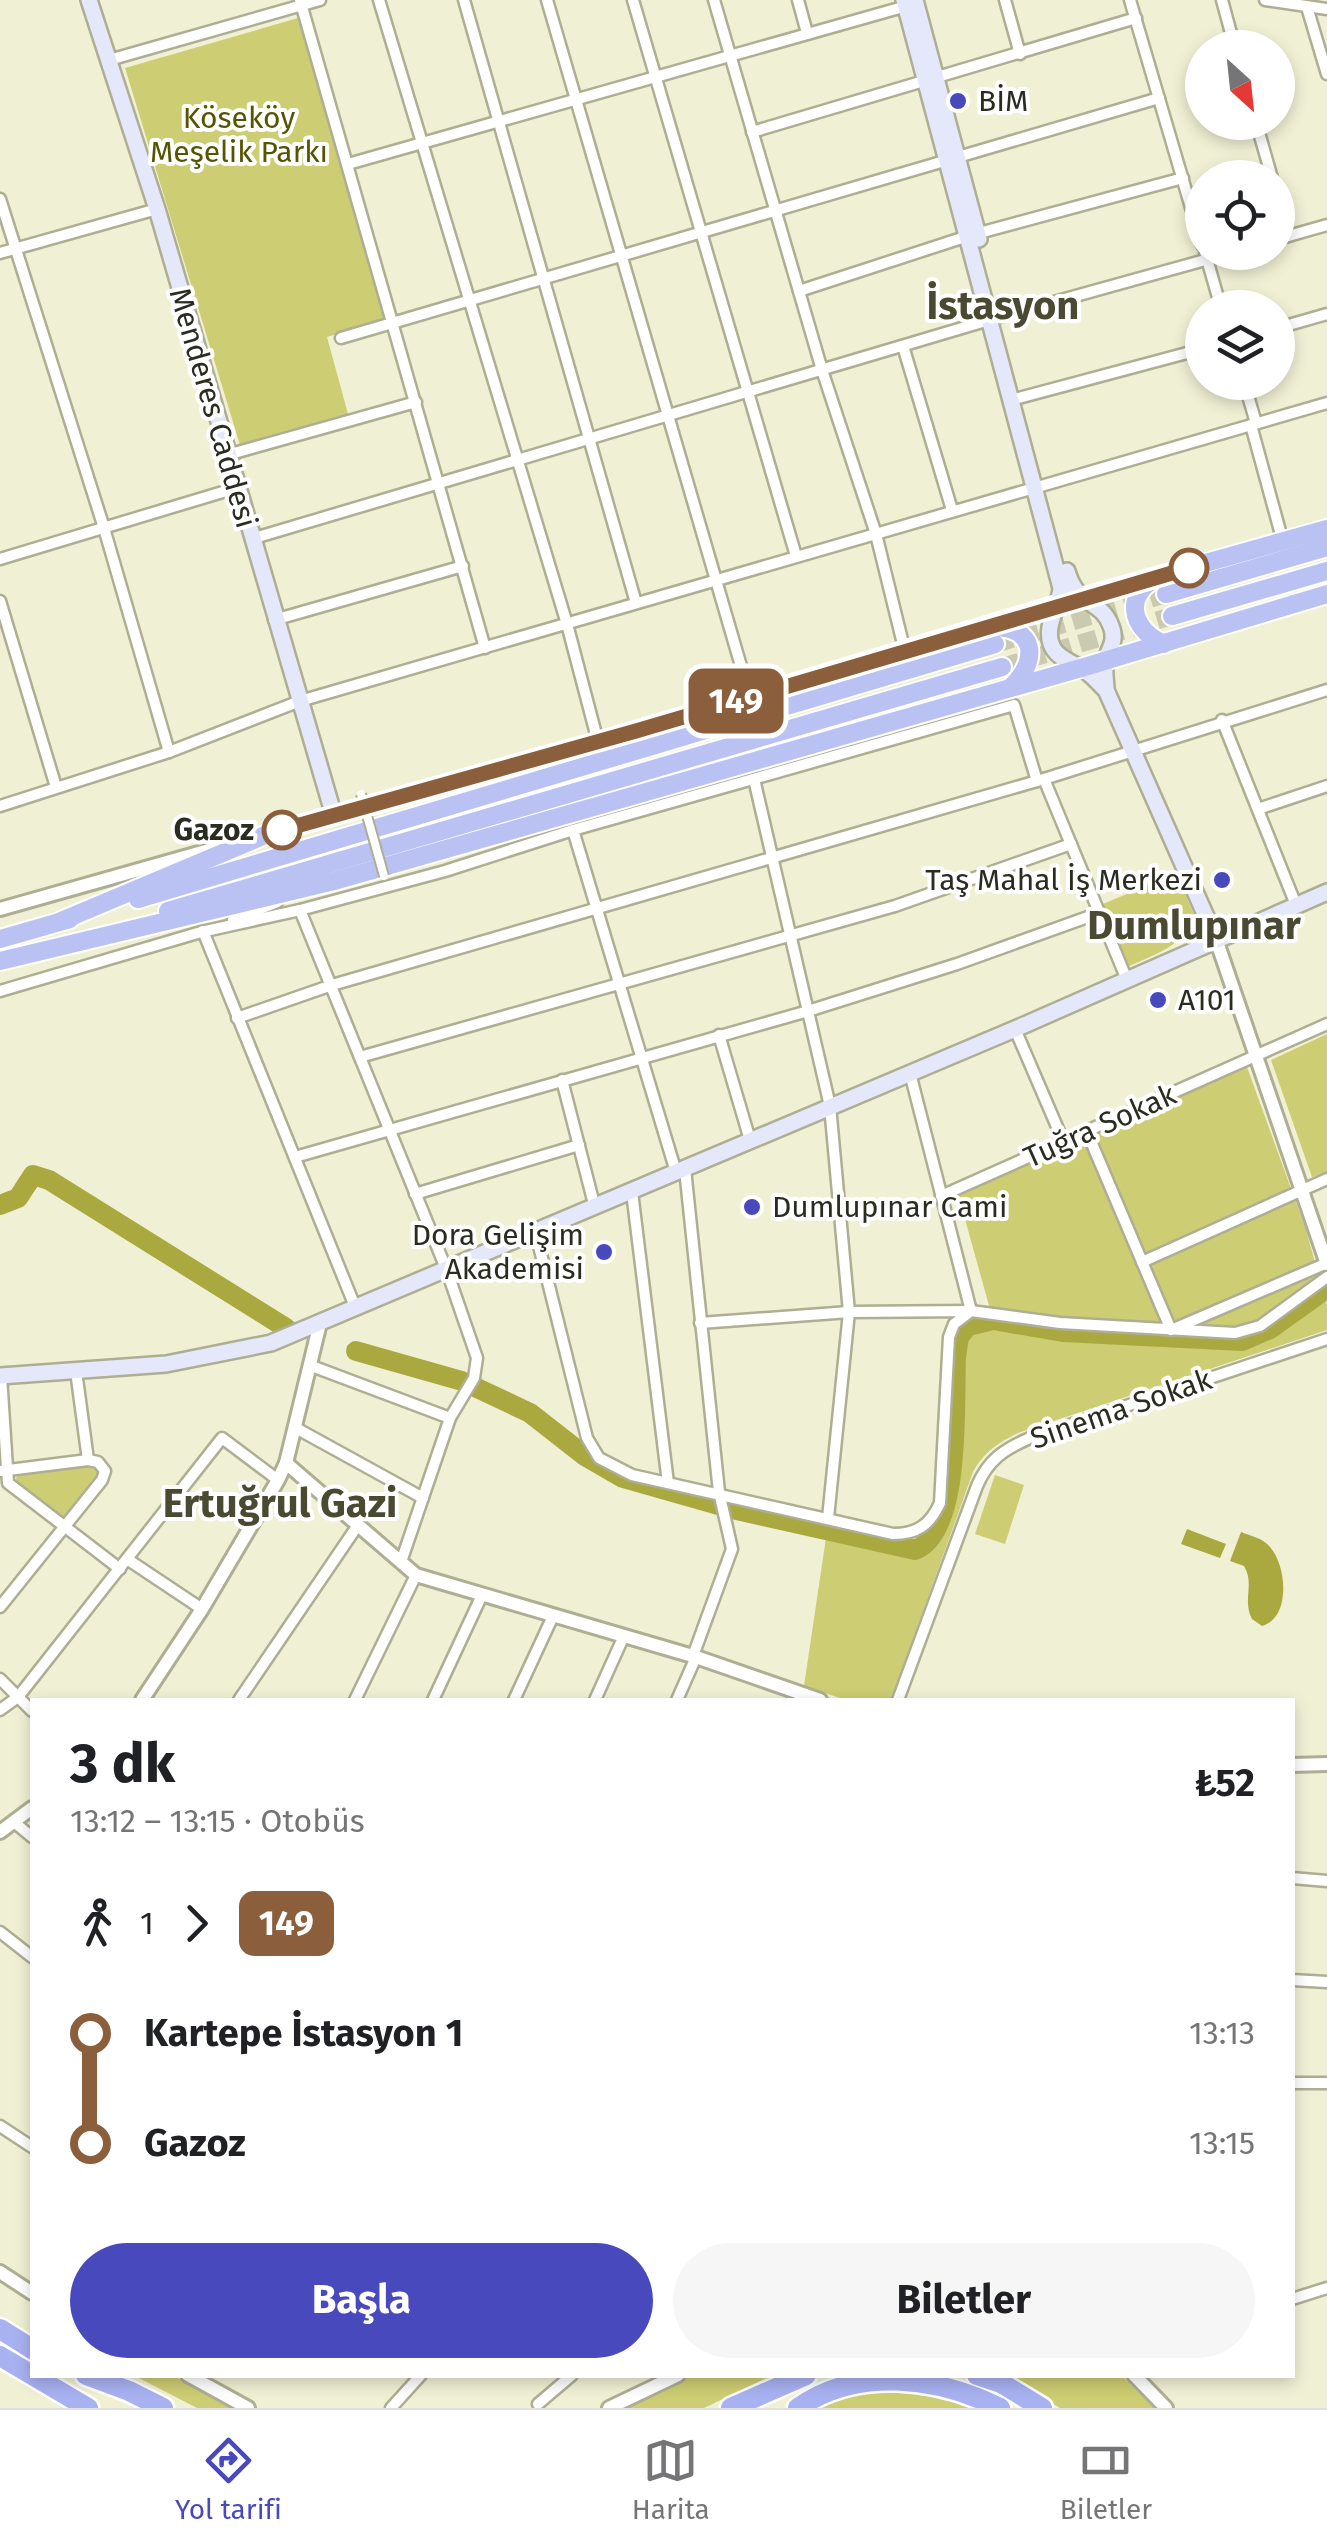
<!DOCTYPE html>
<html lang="tr">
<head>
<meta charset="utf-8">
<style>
  :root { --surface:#fff; --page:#f6f6f6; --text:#202124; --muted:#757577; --line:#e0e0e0; --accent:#4949be }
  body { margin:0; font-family:"Fira Sans",sans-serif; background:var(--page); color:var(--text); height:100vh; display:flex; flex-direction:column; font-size:38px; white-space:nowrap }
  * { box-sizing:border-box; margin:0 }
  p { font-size:32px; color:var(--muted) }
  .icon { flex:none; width:55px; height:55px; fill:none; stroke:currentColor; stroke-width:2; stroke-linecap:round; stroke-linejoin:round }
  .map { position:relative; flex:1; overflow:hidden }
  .sheet { position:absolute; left:30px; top:1698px; width:1265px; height:680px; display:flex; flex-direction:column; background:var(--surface); border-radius:0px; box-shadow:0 5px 15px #0003 }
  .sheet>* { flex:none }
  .badge { padding:0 20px; border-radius:15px; font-size:35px; line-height:65px }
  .needle { width:65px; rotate:153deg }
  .tools { position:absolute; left:1185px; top:30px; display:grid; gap:20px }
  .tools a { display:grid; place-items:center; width:110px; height:110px; border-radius:50%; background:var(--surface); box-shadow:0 5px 15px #0003; font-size:50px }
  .map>.badge { position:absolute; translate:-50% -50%; box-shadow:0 0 0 5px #fff }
  .legs { display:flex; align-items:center; gap:15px; height:110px; padding:0 40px; font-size:32px }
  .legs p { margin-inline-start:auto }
  .overview { display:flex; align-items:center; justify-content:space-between; height:170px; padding:0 40px }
  h1 { font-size:55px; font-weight:700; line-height:75px }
  .cta { display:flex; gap:20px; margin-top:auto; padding:20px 40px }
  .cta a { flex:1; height:115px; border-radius:60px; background:var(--accent); color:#fff; font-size:40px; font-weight:700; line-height:115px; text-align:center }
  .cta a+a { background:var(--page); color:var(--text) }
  ul { padding:0 40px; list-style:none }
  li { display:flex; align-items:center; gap:35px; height:110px; font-size:38px }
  li i { display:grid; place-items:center; width:15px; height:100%; margin:0 12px; background:currentColor }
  li i::after { content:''; width:25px; height:25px; margin:-12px; border:8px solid; border-radius:50%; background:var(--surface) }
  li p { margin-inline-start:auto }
  li:first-child i { background:linear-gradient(#0000 50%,currentColor 0) }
  li:last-child i { background:linear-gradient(currentColor 50%,#0000 0) }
  .dock { display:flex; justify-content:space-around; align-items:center; height:140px; border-top:2px solid var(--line); background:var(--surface); font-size:28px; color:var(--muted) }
  .dock a { display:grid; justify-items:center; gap:5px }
  .dock .active { color:var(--accent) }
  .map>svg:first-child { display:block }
</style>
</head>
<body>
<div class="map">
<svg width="1327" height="2408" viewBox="0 0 1327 2408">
  <rect width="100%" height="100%" fill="#f0f1d4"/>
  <g fill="#cdcd73">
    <path d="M298 18 386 319 327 337 348 414 240 445 125 68Z"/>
    <path d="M1176 873 1195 917C1181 947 1158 953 1129 966L1103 904Z"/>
    <path d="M1327 1034V1172L1312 1177 1271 1060Z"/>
    <path d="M1247 1067 1306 1230 1327 1305V1330L1018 1433C998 1443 984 1452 973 1472L891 1700H846L804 1686 827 1531 915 1550C935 1542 945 1513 949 1493L959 1337C966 1322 978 1322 993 1320L958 1194Z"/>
    <path d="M86 1466 95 1468 99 1476 63 1520 17 1484 16 1478 20 1474Z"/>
    <path d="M995 1475 1024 1485 1005 1544 975 1534Z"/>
    <path d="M133 2375H172L235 2408H197Z"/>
    <path d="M687 2375H773L704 2408H622Z"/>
    <path d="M1009 2375H1121L1155 2408H1060Z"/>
    <path d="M872 2392C910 2392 942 2397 978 2408H818L846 2397Z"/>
  </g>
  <g fill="#aaa940">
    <path d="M1187 1529 1226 1544 1220 1558 1181 1544Z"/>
    <path d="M1241 1532C1251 1536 1263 1538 1270 1547 1287 1566 1291 1618 1262 1626L1252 1619C1242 1600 1255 1584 1244 1566L1230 1561Z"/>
  </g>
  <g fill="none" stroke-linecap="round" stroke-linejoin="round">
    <g stroke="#aaa940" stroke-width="20">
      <path d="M0 1205 18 1198 33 1175 49 1180 286 1328"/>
      <path d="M356 1351 462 1381"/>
      <path d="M477 1388 530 1413 585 1456 623 1478 732 1509 915 1550C962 1532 954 1401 956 1357L959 1337 968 1326 993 1320 1063 1332 1242 1341 1270 1329 1323 1291"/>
    </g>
    <g stroke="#c9cab0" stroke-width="18" stroke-dasharray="18 9" stroke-linecap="butt">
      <path d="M995 644 1166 594"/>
      <path d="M1002 667 1172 616"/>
    </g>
    <g stroke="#adae92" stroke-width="15">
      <g id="minor">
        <path d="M300 0 485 648"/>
        <path d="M379 0 567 624 598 742"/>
        <path d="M464 0 636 603"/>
        <path d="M547 0 750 697"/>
        <path d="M633 0 796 556"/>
        <path d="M714 0 822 370 876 534 905 652"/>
        <path d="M798 0 807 33"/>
        <path d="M1005 0 1020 54"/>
        <path d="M1130 0 1202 245"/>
        <path d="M1222 0 1235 48"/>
        <path d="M1265 0 1327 9"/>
        <path d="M1307 7 1327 74"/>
        <path d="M109 60 320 0"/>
        <path d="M1256 122 1272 178"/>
        <path d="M752 132 1136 18"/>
        <path d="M348 164 910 5"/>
        <path d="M1278 198 1288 236"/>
        <path d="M0 199 104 528 169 752"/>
        <path d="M1278 239 1327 225"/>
        <path d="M1205 252 1221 308"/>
        <path d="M0 253 157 209"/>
        <path d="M799 291 968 236 1183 178"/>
        <path d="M1278 328 1327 314"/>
        <path d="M341 338 1159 98"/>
        <path d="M903 346 952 510"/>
        <path d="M1244 382 1256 423"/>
        <path d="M1011 400 1202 349"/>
        <path d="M1251 425 1283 542"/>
        <path d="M227 455 416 402"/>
        <path d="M251 539 989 320 1234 252"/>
        <path d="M0 559 236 488"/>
        <path d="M0 601 56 787"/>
        <path d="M274 620 463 566"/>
        <path d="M1222 720 1296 905"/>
        <path d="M754 779 830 1106 849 1312 828 1518"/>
        <path d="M1044 779 1127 980"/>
        <path d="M0 806 169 752 300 701 1327 403"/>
        <path d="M1258 809 1327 786"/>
        <path d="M573 830 676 1172"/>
        <path d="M300 910 447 1271 477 1358 474 1378 450 1418 401 1562"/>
        <path d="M233 920 277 902"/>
        <path d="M203 931 356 1309"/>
        <path d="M0 991 201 932 300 910 445 871 573 830 1014 705 1037 781"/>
        <path d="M237 1018 332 985 1044 779 1327 690"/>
        <path d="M1015 1029 1064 1143"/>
        <path d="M719 1035 750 1140"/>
        <path d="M360 1057 895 906 1071 844"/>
        <path d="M910 1073 971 1311"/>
        <path d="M562 1080 595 1208"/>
        <path d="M1087 1132 1171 1330 1327 1263"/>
        <path d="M295 1157 808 1011 957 964 1099 913"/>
        <path d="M685 1169 719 1492 732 1549 693 1656"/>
        <path d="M632 1192 668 1483"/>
        <path d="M415 1194 579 1145"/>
        <path d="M941 1196 1327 1024"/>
        <path d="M536 1234 587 1438 599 1458 632 1475 893 1534C917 1534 930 1525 940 1503L949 1337 954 1324 971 1311"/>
        <path d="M1142 1262 1327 1179"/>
        <path d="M700 1323 849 1312 971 1311 1060 1323 1235 1333 1260 1326 1327 1277"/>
        <path d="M309 1365 450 1418"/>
        <path d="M76 1371 88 1460"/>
        <path d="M1 1376 8 1483 120 1569"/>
        <path d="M294 1427 423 1498"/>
        <path d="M0 1471 88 1460 98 1462 105 1471 102 1480 0 1607"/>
        <path d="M127 1559 202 1609"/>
        <path d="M0 1679 32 1711"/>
        <path d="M239 1700 358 1525"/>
        <path d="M355 1700 416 1575"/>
        <path d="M433 1700 482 1595"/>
        <path d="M514 1700 553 1616"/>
        <path d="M595 1700 623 1638"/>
        <path d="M677 1700 696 1657"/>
        <path d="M898 1700 977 1486C988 1460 1004 1449 1030 1438L1327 1339"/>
        <path d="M0 1710 18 1697 222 1438 278 1480"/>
        <path d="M14 1822 32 1837"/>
        <path d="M1292 1878 1327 1881"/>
        <path d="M0 1932 32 1957"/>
        <path d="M1292 1980 1327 1982"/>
        <path d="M1292 2083H1327"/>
        <path d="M0 2126 32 2147"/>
        <path d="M1292 2299 1327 2288"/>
        <path d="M538 2404 572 2375"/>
        <path d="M391 2408 421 2375"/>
      </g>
    </g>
    <g stroke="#adae92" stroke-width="18">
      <g id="tertiary">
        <path d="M0 909 220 847"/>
        <path d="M1216 939 1327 1264"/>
        <path d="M286 1463 416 1575 696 1657 820 1700"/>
        <path d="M142 1700 202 1609 278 1480 286 1463 320 1323"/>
        <path d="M1292 1765 1327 1764"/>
        <path d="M0 1832 32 1808"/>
        <path d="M0 2272 32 2293"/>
        <path d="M188 2375 248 2408"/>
        <path d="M1134 2375 1166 2408"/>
        <path d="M609 2408 678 2375"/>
      </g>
    </g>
    <g stroke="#adae92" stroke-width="20">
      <g id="secondary">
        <path d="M89 0 157 209 334 816"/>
        <path d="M904 0 1061 588C1060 602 1052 614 1050 627 1046 652 1063 659 1081 668 1091 673 1098 683 1106 690L1216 939"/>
        <path d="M915 0 979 239"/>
        <path d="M1067 571C1077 607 1101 599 1111 626 1118 643 1106 651 1105 665 1104 673 1106 682 1106 690"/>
        <path d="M0 1376 166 1364 271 1343 1015 1029 1327 892"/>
      </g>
    </g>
    <g stroke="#fff" stroke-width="22">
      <g id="trunk">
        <path d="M1151 581C1122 602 1136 632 1164 644"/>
        <path d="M1166 594 1327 547"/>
        <path d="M1172 616 1327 571"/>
        <path d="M992 627C1036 626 1040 661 1010 688"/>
        <path d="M138 899 995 644"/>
        <path d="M168 911 1002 667"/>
        <path d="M61 921 270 833 598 742 1070 601 1327 529"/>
        <path d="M0 939 70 919"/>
        <path d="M0 961 334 881 1081 668 1327 594"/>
      </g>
    </g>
    <g stroke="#fff" stroke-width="25">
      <g id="motorway">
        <path d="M0 2329 32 2349"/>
        <path d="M0 2356 88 2408"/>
        <path d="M86 2375 129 2391 163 2408"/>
        <path d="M977 2375 1001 2383 1042 2408"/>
        <path d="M731 2408 806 2375"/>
        <path d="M798 2408C857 2366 938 2377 1000 2408"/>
      </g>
    </g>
    <use href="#minor" stroke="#fff" stroke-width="10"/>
    <use href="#tertiary" stroke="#fff" stroke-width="12"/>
    <use href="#secondary" stroke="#e5e8fb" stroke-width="15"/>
    <use href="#trunk" stroke="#bac2f4" stroke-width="18"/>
    <use href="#motorway" stroke="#a8b2f1" stroke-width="20"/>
    <g stroke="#adae92" stroke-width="12" stroke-linecap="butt">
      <path id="pedestrian-bridge" d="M361 794 384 876"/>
    </g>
    <use href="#pedestrian-bridge" stroke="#fff" stroke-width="8"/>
  </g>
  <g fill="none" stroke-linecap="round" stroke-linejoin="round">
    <g stroke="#fff" stroke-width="22">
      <path id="line-1" d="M282 830 636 731 1189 568"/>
    </g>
    <use href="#line-1" stroke="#8b5e3c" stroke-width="15"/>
  </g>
  <g fill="#4949be" stroke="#fff" stroke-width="4">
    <circle cx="958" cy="101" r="10"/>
    <circle cx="1222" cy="880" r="10"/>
    <circle cx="1158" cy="1000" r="10"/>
    <circle cx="752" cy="1207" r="10"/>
    <circle cx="604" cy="1252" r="10"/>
  </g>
  <g fill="#fff" stroke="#8b5e3c" stroke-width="5">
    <circle cx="1189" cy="568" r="18"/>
    <circle cx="282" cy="830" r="18"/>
  </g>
  <g text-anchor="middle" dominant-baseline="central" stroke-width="8" stroke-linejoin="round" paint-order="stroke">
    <g font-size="30" fill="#2b2c21" stroke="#fff" text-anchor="start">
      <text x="978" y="101">BİM</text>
      <text x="1202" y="880" text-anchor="end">Taş Mahal İş Merkezi</text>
      <text x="1178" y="1000">A101</text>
      <text x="772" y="1207">Dumlupınar Cami</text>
      <text x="584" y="1235" text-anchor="end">Dora Gelişim<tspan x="584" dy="34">Akademisi</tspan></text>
    </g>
    <g font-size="30" fill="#565401" stroke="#fff">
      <text x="239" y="118">Köseköy<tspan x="239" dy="34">Meşelik Parkı</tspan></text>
    </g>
    <g font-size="30" fill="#2b2c21" stroke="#fff">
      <text transform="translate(213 408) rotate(74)">Menderes Caddesi</text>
      <text transform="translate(1100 1126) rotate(-24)">Tuğra Sokak</text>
      <text transform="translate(1121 1409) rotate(-19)">Sinema Sokak</text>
    </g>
    <g font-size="30" font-weight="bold" fill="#2b2c21" stroke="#fff" text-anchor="end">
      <text x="254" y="830">Gazoz</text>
    </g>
    <g font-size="40" font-weight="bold" fill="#4a4a32" stroke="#fff">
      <text x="1003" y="306">İstasyon</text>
      <text x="1194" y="926">Dumlupınar</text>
      <text x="280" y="1504">Ertuğrul Gazi</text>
    </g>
  </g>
</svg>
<div class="tools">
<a><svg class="needle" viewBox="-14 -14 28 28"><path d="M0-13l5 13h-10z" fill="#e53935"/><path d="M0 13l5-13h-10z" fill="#757577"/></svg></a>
<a><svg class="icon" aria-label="locate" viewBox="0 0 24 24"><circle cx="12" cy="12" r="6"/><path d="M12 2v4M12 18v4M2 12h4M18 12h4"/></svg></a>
<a><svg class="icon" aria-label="layers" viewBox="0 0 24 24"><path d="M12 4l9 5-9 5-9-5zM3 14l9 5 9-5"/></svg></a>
</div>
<b class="badge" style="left:736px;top:701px;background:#8b5e3c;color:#fff">149</b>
<section class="sheet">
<div class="overview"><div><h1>3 dk</h1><p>13:12 – 13:15 · Otobüs</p></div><b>₺52</b></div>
<div class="legs"><svg class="icon" aria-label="walk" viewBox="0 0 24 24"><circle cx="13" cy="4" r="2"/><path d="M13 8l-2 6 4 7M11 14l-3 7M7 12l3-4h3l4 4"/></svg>1<svg class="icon" aria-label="forward" viewBox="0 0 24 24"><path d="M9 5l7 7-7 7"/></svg><b class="badge" style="background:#8b5e3c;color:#fff">149</b></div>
<ul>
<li><i style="color:#8b5e3c"></i><b>Kartepe İstasyon 1</b><p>13:13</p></li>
<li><i style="color:#8b5e3c"></i><b>Gazoz</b><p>13:15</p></li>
</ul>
<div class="cta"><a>Başla</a><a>Biletler</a></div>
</section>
</div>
<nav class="dock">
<a class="active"><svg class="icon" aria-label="directions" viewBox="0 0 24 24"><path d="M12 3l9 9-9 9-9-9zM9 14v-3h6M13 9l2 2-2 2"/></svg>Yol tarifi</a>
<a><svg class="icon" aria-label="map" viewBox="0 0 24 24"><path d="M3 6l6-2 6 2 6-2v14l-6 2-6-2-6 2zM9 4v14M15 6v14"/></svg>Harita</a>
<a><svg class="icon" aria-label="tickets" viewBox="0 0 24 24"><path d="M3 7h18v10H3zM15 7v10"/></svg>Biletler</a>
</nav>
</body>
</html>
